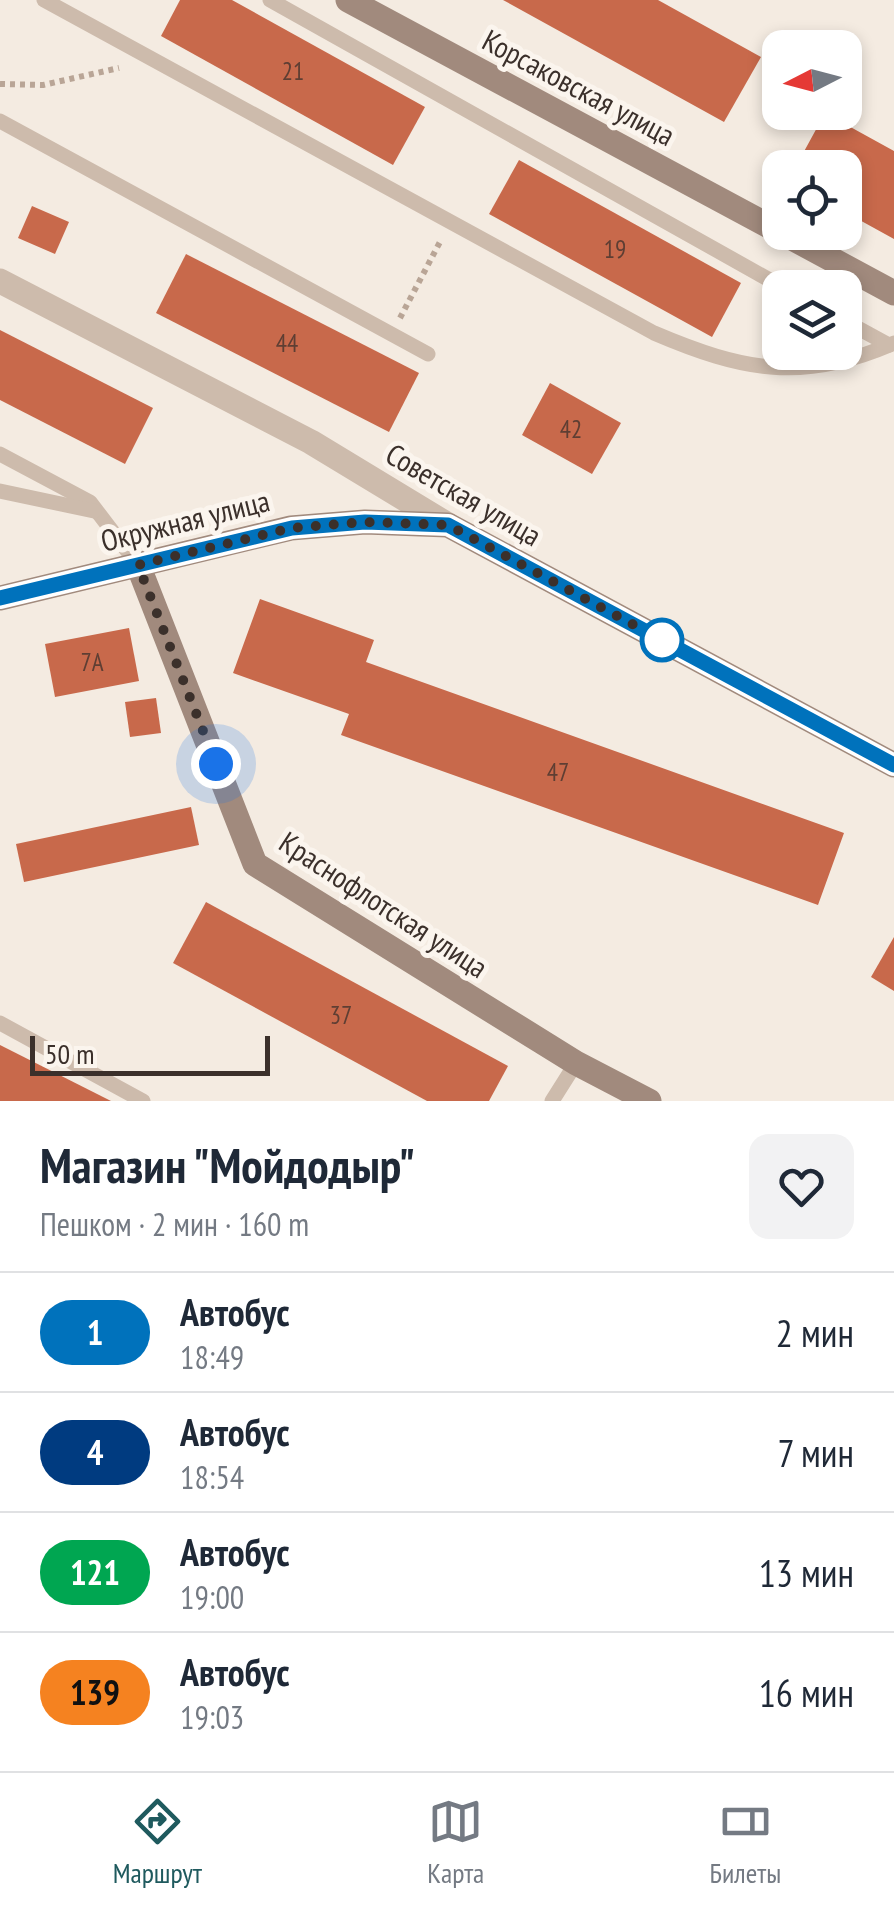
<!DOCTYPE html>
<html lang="ru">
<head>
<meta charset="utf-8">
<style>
  :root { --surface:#fff; --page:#f2f2f3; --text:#1f2937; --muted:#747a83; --line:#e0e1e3; --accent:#1f5a5e }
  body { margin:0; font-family:"PT Sans Narrow",sans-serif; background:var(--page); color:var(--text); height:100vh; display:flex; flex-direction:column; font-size:38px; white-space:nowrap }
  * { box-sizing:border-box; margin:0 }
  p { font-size:32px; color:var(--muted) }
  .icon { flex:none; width:55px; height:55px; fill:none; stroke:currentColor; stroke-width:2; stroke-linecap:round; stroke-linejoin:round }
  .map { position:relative; height:1101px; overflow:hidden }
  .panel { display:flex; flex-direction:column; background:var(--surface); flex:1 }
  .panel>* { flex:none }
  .badge { padding:0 20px; border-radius:32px; font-size:35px; line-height:65px }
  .needle { width:65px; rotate:264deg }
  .tools { position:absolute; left:762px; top:30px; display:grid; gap:20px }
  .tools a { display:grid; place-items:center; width:100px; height:100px; border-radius:20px; background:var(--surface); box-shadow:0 5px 15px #0003; font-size:50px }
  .scale { position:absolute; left:30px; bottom:25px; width:240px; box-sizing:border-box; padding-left:10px; border:5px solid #3b302b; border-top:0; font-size:28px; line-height:35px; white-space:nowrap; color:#3b302b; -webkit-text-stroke:8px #fbf5ee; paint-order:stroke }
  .you { position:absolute; width:50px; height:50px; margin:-25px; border:8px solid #fff; border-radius:50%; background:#1a73e8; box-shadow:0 0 0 15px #1a73e833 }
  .map>.badge { position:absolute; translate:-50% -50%; box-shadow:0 0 0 5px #fff }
  .round { display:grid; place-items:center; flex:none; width:105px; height:105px; border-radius:20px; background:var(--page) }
  .summary { display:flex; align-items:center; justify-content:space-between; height:170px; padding:0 40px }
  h1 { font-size:48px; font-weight:700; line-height:75px }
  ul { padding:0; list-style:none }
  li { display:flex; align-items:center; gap:30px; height:120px; padding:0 40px; border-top:2px solid var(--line) }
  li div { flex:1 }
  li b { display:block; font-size:38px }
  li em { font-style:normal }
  li .badge { min-width:110px; font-weight:700; text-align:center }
  .dock { display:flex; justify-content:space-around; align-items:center; height:140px; border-top:2px solid var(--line); background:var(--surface); font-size:28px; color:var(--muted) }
  .dock a { display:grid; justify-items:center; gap:5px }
  .dock .selected { color:var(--accent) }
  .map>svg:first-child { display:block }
</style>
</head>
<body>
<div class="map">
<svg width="894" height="1101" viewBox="0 0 894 1101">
  <rect width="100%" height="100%" fill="#f4ebe1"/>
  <g fill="#c8694b">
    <path d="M180 0H232L425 107 393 165 161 36Z"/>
    <path d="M503 0H658L761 57 724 122Z"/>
    <path d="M825 113 894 151V239L845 212V168H795Z"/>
    <path d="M519 160 741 283 712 337 489 214Z"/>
    <path d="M32 206 69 222 55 254 18 238Z"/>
    <path d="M186 254 419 373 389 432 156 313Z"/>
    <path d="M0 330 153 408 125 464 0 400Z"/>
    <path d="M550 383 621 423 592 474 522 435Z"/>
    <path d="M260 599 374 640 366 662 844 833 818 905 341 735 349 714 233 673Z"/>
    <path d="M129 628 139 681 55 697 45 644Z"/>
    <path d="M156 698 161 733 130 737 125 702Z"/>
    <path d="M191 807 199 845 24 882 16 844Z"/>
    <path d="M206 902 508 1066 489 1101H427L173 963Z"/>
    <path d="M894 937V991L871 977Z"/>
    <path d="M0 1045 111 1101H0Z"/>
  </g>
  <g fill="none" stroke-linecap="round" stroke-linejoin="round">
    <g stroke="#b9a596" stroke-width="6" stroke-dasharray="5 5" stroke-linecap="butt">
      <path d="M0 84 43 85 119 68"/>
      <path d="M400 318 441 240"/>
    </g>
    <g stroke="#cdbbac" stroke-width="15">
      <path d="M44 0 654 333C743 371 803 383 894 343"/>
      <path d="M270 0 784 288"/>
      <path d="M0 121 428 354"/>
      <path d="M845 321 889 345"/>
      <path d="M0 454 90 502 138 565"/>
      <path d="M0 491 94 511"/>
      <path d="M0 1023 143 1101"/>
      <path d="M552 1101 576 1063"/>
    </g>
    <path stroke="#cdbbac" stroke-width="25" d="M0 281 311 442 448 525"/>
    <g stroke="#a18a7d" stroke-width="25">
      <path d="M348 0 780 232"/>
      <path d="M781 232 894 293"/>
      <path d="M138 565 255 864 576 1063 649 1101"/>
      <path d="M0 598 291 528 365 522 448 525 894 765"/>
    </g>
  </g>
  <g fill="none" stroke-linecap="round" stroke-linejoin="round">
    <g stroke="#fff" stroke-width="22">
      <path id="line" d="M0 598 292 528 365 522 448 525 894 765"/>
    </g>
    <use href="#line" stroke="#0072bc" stroke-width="15"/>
    <path stroke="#3b302b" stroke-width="10" stroke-dasharray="0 18" d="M216 764 138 565 292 528 365 522 448 525 662 640"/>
  </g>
  <circle fill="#fff" stroke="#0072bc" stroke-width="5" cx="662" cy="640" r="20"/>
  <g text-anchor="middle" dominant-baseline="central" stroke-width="10" stroke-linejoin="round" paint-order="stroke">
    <g font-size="25" fill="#5e3e33">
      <text x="293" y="71">21</text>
      <text x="615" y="249">19</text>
      <text x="287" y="343">44</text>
      <text x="571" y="429">42</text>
      <text x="92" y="662">7А</text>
      <text x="558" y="772">47</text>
      <text x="341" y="1015">37</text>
    </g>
    <g font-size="30" fill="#3b302b" stroke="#fbf5ee">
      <text transform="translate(579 87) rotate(28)">Корсаковская улица</text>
      <text transform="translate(464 494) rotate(30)">Советская улица</text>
      <text transform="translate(185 520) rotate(-14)">Окружная улица</text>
      <text transform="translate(384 904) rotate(33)">Краснофлотская улица</text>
    </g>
  </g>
</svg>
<div class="tools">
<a><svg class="needle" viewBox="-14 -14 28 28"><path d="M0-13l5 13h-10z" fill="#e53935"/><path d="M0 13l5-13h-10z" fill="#747a83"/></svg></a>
<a><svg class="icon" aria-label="locate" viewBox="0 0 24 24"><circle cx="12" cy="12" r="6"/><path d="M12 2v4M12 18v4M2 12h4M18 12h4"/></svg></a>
<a><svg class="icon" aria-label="layers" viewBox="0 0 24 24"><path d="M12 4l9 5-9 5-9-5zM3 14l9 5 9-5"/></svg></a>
</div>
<div class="scale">50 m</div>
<div class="you" style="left:216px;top:764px"></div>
</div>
<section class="panel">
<div class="summary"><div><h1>Магазин &quot;Мойдодыр&quot;</h1><p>Пешком · 2 мин · 160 m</p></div><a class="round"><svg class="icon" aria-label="heart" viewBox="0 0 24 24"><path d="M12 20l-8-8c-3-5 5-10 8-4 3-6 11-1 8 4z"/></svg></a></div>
<ul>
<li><span class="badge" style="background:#0072bc;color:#fff">1</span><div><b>Автобус</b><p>18:49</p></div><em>2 мин</em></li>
<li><span class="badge" style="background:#003b80;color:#fff">4</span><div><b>Автобус</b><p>18:54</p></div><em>7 мин</em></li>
<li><span class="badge" style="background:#00a651;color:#fff">121</span><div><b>Автобус</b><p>19:00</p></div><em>13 мин</em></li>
<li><span class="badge" style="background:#f58220;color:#111">139</span><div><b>Автобус</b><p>19:03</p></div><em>16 мин</em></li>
</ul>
</section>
<nav class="dock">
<a class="selected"><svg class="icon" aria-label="directions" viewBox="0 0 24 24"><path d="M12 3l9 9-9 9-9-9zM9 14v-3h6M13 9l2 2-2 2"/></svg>Маршрут</a>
<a><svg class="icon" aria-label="map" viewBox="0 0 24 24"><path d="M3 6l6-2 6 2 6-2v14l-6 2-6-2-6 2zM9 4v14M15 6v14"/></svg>Карта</a>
<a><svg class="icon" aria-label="tickets" viewBox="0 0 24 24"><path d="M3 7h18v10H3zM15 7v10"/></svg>Билеты</a>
</nav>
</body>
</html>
